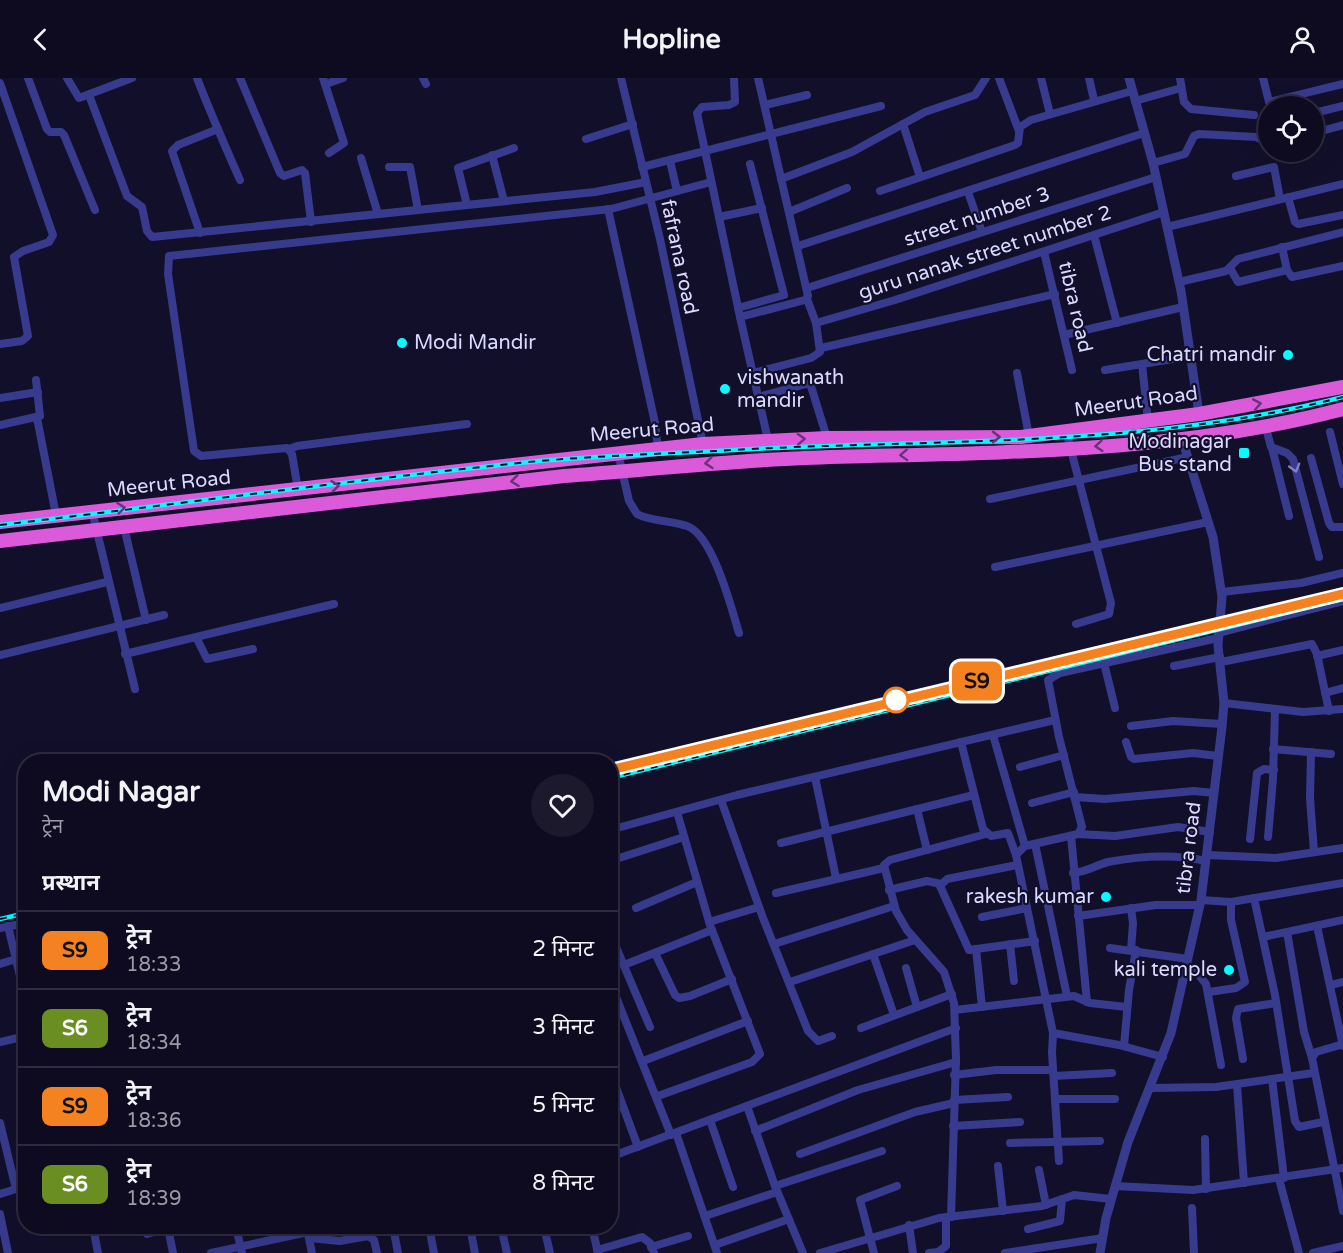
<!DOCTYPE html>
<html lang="hi">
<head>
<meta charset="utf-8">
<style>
  :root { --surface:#0e0b20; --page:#1c192d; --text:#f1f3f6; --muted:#9b9ba5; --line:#2e2b3e }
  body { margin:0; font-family:"Varela Round","Noto Sans Devanagari",sans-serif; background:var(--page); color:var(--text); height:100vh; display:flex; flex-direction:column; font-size:22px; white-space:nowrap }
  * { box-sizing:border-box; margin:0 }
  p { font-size:20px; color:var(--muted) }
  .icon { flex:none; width:33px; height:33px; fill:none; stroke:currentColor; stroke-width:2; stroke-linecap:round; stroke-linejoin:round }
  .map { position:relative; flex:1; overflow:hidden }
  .details { position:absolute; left:18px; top:676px; width:600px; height:480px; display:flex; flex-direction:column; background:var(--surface); border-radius:24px; box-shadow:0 6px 24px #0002,0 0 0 2px var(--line) }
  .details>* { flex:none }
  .badge { padding:0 12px; border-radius:9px; font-size:21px; line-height:39px }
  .buttons { position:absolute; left:1258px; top:18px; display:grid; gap:12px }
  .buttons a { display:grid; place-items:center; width:66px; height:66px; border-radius:50%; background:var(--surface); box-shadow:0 6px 24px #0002,0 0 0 2px var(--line); font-size:30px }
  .map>.badge { position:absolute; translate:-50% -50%; box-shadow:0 0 0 3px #fff }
  h2 { padding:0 24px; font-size:22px; line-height:54px }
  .round { display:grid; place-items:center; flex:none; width:63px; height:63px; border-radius:32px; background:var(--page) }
  .summary { display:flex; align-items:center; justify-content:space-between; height:102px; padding:0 24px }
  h1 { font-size:28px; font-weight:700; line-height:45px }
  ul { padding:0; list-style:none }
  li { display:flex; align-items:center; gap:18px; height:78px; padding:0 24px; border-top:2px solid var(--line) }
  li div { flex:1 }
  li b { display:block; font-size:22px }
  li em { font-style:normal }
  li .badge { min-width:66px; font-weight:700; text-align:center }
  header { display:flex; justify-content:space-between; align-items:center; height:78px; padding:0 24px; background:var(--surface); font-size:27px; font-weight:700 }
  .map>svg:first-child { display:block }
</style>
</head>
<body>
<header><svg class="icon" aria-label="back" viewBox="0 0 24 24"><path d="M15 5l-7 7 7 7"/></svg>Hopline<svg class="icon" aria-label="person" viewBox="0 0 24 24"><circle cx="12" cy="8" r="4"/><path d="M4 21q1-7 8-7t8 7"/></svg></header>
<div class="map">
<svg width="1343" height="1175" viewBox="0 0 1343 1175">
  <rect width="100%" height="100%" fill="#120f2b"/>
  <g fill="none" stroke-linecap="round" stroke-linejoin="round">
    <g stroke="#383b8d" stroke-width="8">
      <path d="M28 0 47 51 50 54H61L64 57 95 132"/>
      <path d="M67 0 79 20 132 0"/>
      <path d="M197 0C210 34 225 68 240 102"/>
      <path d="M240 0 280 95 284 98 302 92 305 95 311 144"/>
      <path d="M323 0 344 65 329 75"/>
      <path d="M423 0 426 6"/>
      <path d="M621 0 660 161 703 366"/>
      <path d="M734 0 735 24 729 27 702 29 697 35 740 239"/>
      <path d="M758 0 808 218 805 222 740 239 768 362"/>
      <path d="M999 0 1019 53"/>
      <path d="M1041 0 1050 36"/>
      <path d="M1089 0 1094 22"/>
      <path d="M1180 0 1184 24 1191 31 1254 37"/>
      <path d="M1263 0 1269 24 1343 6"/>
      <path d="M0 5 53 157 49 164 23 173 14 179 28 258 22 263 0 266"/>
      <path d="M326 6 343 0"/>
      <path d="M89 17 127 118 142 129 147 153 152 159 595 114 646 104"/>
      <path d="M1135 23 1181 10"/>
      <path d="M765 27 807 17"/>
      <path d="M1314 35 1343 28"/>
      <path d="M903 46 920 99"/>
      <path d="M1314 55 1343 47"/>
      <path d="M586 61 633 46"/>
      <path d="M492 77 504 123"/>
      <path d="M361 80 378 136"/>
      <path d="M670 83 677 113"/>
      <path d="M1153 85 1185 76 1194 58 1199 56 1256 59 1269 65"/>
      <path d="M389 89H410L418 132"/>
      <path d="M642 89 881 28"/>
      <path d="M1236 98 1274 89 1280 121"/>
      <path d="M781 101 852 74 925 34 975 17 986 0"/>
      <path d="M880 113 1015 67 1018 65 1020 49 1031 42 1132 13"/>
      <path d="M968 114 982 154"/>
      <path d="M1288 119 1295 144 1298 146 1343 137"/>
      <path d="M467 127 458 90 514 70"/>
      <path d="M608 131 655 345 658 371"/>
      <path d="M789 134 847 110"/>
      <path d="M719 139 762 130"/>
      <path d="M1167 149 1343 106"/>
      <path d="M200 155 172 73 178 67 218 51"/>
      <path d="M1094 157 1117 245"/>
      <path d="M798 168 1144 55"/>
      <path d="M1282 169 1287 192 1292 199 1343 188"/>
      <path d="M1044 174 1072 292"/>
      <path d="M1230 190 1238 204 1287 192"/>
      <path d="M1179 204 1226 193 1238 181 1343 154"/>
      <path d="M807 210 1156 99"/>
      <path d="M738 230 784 217 750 86"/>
      <path d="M816 245 895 222 1164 134"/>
      <path d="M1064 257 1183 229"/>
      <path d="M821 270 1055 216"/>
      <path d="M1142 286 1148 343"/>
      <path d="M1105 292 1191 278"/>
      <path d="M753 295 811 280 820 274 816 245 807 221"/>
      <path d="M1017 295 1029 358"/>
      <path d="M758 319 810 305 827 360"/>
      <path d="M0 320 38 314"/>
      <path d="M37 340 56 437"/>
      <path d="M1265 346 1271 369 1287 375 1293 381 1319 479"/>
      <path d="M0 347 40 338 36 302"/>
      <path d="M1066 353 1111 525 1109 536 1076 546"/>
      <path d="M1330 354 1343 406"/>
      <path d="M1272 370 1289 438"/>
      <path d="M289 371 297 368 467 346"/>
      <path d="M618 375 629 423 637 436C652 444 671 442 687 448 713 457 731 529 739 555"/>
      <path d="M1311 380 1329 445 1332 449H1343"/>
      <path d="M298 412 292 376 287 370 201 378 194 373 168 196 169 178 611 131 711 104"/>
      <path d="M990 421 1188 379"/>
      <path d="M92 433 135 611"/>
      <path d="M124 449 146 542"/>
      <path d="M995 489 1208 444"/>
      <path d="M1222 514 1301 505 1343 495"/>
      <path d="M0 530 107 504"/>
      <path d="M1218 555 1343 523"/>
      <path d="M197 561 207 581 253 571"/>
      <path d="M125 576 334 526"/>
      <path d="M0 577 164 537"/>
      <path d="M1317 578 1343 572"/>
      <path d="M1221 584 1312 566 1317 576 1329 633"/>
      <path d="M1104 585 1115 630"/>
      <path d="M1174 588 1220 579"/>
      <path d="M1325 615 1343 610"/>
      <path d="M1224 625 1303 634 1343 631"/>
      <path d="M1131 648 1173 643 1222 646"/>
      <path d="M993 657 1025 768"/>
      <path d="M961 664 983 751 991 758 1008 755 1016 777"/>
      <path d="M1126 664 1131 679 1134 681 1193 675 1218 678"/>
      <path d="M1273 671 1331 676"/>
      <path d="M1311 674 1310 720 1314 774"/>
      <path d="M1020 689 1064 677"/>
      <path d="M815 699 836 800"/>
      <path d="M1075 719 1105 721 1194 713 1214 715"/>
      <path d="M721 722 763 840 808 953 818 963 832 958"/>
      <path d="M1032 725 1074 714"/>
      <path d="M917 731 927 772"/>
      <path d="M610 752 737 717 1055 642"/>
      <path d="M1078 756 1115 758 1178 749 1210 754"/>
      <path d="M1071 758 1087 924"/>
      <path d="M1268 759 1273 701 1275 631"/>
      <path d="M1250 761 1257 695 1264 691 1274 692"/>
      <path d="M781 765 974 717"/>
      <path d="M1035 766 1067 918"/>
      <path d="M1207 777 1276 780 1343 770"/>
      <path d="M610 783 684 759"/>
      <path d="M1017 787 947 801 940 808 969 872 1035 863"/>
      <path d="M1073 795C1087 794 1096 787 1108 784 1140 778 1175 776 1206 783"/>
      <path d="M889 812 927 803 941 806"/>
      <path d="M776 815 884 790"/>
      <path d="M1254 820 1275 917 1295 1043 1299 1049 1323 1044"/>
      <path d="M1201 822 1231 824 1343 805"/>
      <path d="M636 830 697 804"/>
      <path d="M1131 830 1133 845 1131 872"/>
      <path d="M1078 838 1156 827H1200"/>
      <path d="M982 839 1027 830"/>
      <path d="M709 844 759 829"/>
      <path d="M8 848 26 923"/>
      <path d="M1317 848 1343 968"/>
      <path d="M0 850 26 845"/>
      <path d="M1287 854 1304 954 1312 980"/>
      <path d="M1263 859 1343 842"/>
      <path d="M610 863 616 869 650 949"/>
      <path d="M774 866 894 828"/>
      <path d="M1010 866 1014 903"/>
      <path d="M1110 870 1188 881"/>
      <path d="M976 871 982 929"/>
      <path d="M655 875 675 917 679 920 690 918 732 901"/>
      <path d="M873 876 894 937"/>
      <path d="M0 886 16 881"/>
      <path d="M624 887 712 852"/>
      <path d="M906 890 917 929"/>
      <path d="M1186 890 1198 896 1206 906 1221 987"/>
      <path d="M610 904 671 1057"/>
      <path d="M790 904 915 862"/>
      <path d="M1331 907 1343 904"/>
      <path d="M1209 914 1236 910 1245 904 1231 842V824"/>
      <path d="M955 932 1074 918 1090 925 1127 929"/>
      <path d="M610 950 613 956 610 963"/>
      <path d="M861 950 952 916"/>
      <path d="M1053 955 1052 975 1059 1083"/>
      <path d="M0 964 26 958"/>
      <path d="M1343 966 1316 974 1312 980 1343 1133"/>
      <path d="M1124 968 1129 912 1136 872"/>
      <path d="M1163 979 1119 967 1053 955 1016 777 1025 768 1078 756 1082 749 1059 659 1048 602 1060 595 1218 560"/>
      <path d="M1243 981 1236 940 1238 931 1276 925"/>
      <path d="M643 983 748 943"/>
      <path d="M610 993 638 1069"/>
      <path d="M954 997 996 992H1053"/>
      <path d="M1054 998 1112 995"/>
      <path d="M1272 1001 1284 1100"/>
      <path d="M1237 1007 1244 1105"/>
      <path d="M1150 1010 1216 1009 1313 995"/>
      <path d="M658 1018 752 984 760 976 710 847 677 734"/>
      <path d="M1055 1021H1115"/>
      <path d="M954 1022 1008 1019"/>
      <path d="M747 1028 775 1108 803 1175"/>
      <path d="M710 1042 733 1109"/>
      <path d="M0 1045 16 1111"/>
      <path d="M953 1048 1020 1044"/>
      <path d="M755 1053 858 1012 956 984"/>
      <path d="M676 1055 717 1175"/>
      <path d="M1205 1061 1206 1111"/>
      <path d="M1010 1065 1100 1063"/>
      <path d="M800 1076 915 1034 954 1025"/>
      <path d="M610 1079 956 950"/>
      <path d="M998 1088 1003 1133"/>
      <path d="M1039 1092 1046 1127"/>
      <path d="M1279 1101 1299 1175"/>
      <path d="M775 1108 882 1073"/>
      <path d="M1115 1108 1193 1112 1343 1090"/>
      <path d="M0 1116 26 1108"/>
      <path d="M1192 1130 1194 1175"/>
      <path d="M0 1136 8 1175"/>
      <path d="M705 1138 777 1114"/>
      <path d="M951 1139 956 981 954 925 944 894 907 852 896 833 884 787 890 782 986 756"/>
      <path d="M909 1147 913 1175"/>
      <path d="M93 1149 98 1175"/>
      <path d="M236 1149 242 1175"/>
      <path d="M393 1149 398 1175"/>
      <path d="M429 1149 434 1175"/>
      <path d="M470 1149 475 1175"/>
      <path d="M501 1149 507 1175"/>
      <path d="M544 1149 550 1175"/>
      <path d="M592 1149 598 1175"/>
      <path d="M168 1150 173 1175"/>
      <path d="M1028 1151 1060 1143 1062 1121"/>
      <path d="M147 1156 172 1149"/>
      <path d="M308 1156 312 1175"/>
      <path d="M309 1160 340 1163 368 1158 374 1162 377 1175"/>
      <path d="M715 1167 789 1141"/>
      <path d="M651 1169 688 1158"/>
      <path d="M597 1172 642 1159 650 1165 654 1175"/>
      <path d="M211 1175 308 1154"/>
      <path d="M820 1175 939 1140 1042 1128 1074 1117 1111 1121"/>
      <path d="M874 1175 860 1122 897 1108"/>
      <path d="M929 1175 938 1174 946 1168V1139"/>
      <path d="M1005 1175 1103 1160"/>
      <path d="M1313 1175 1343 1168"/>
    </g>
    <g stroke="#383b8d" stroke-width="9">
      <path d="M1129 0 1153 85 1181 213 1199 336"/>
      <path d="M1100 1175 1106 1140 1128 1064 1171 955 1201 822 1222 649 1224 625 1218 568 1222 519 1213 459 1182 361"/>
    </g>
    <g stroke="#db5ada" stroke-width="14">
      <path d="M0 444 703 366 827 360 1021 359 1199 336 1343 309"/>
      <path d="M0 463 564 398C645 392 725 383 805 380 984 374 1169 377 1343 331"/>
    </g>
    <g stroke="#05fbff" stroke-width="4.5">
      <g id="rail">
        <path d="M0 447C180 426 359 401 539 383 598 378 657 376 715 373 925 360 1138 372 1343 319"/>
        <path d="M610 700 1343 521"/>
        <path d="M0 841 26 835"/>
      </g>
    </g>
    <use href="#rail" stroke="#120f2b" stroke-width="2" stroke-dasharray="7" stroke-linecap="butt"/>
  </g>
  <defs><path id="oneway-chevron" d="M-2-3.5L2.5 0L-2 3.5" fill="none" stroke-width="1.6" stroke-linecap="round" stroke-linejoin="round" transform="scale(1.5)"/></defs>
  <g stroke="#6c317a">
    <use href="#oneway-chevron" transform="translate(1257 326) rotate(-10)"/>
    <use href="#oneway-chevron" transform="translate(996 359)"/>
    <use href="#oneway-chevron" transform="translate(801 361) rotate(-3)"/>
    <use href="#oneway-chevron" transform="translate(1099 368) rotate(175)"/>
    <use href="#oneway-chevron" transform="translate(904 377) rotate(178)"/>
    <use href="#oneway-chevron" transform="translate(709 385) rotate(174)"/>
    <use href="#oneway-chevron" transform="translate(515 403) rotate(173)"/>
    <use href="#oneway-chevron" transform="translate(335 408) rotate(-7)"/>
    <use href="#oneway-chevron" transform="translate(121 430) rotate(-6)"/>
  </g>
  <use stroke="#8182c0" href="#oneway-chevron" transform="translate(1295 390) rotate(74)"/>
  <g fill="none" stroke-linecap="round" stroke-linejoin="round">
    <g stroke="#fff" stroke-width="14">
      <path id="line" d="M610 692 1343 516"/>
    </g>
    <use href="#line" stroke="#f58220" stroke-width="9"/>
  </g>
  <g fill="#05fbff" stroke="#120f2b" stroke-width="2">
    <circle cx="402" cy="265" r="6"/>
    <circle cx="1288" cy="277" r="6"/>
    <circle cx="725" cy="311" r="6"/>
    <rect x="1238" y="369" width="12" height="12" rx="3"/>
    <circle cx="1106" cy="819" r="6"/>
    <circle cx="1229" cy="892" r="6"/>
  </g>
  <circle fill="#fff" stroke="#f58220" stroke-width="3" cx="896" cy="622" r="12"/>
  <g text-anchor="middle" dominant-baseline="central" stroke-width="4.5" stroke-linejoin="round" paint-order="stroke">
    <g font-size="20" fill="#dbd9ff" stroke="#120f2b">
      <text transform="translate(977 139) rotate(-18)">street number 3</text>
      <text transform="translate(985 175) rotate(-18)">guru nanak street number 2</text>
      <text transform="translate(679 179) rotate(78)">fafrana road</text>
      <text transform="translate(1075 229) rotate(77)">tibra road</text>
      <text transform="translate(1136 324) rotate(-8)">Meerut Road</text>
      <text transform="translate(652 352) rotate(-5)">Meerut Road</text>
      <text transform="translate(169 406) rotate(-6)">Meerut Road</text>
      <text transform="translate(1189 770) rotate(-83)">tibra road</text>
    </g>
    <g font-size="20" fill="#dbd9ff" stroke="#120f2b" text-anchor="end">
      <text x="414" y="265" text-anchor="start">Modi Mandir</text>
      <text x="1276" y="277">Chatri mandir</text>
      <text x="737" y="300" text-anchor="start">vishwanath<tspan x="737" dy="23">mandir</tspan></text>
      <text x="1232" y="364">Modinagar<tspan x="1232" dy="23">Bus stand</tspan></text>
      <text x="1094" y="819">rakesh kumar</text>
      <text x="1217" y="892">kali temple</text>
    </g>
  </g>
</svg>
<div class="buttons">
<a><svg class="icon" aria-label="locate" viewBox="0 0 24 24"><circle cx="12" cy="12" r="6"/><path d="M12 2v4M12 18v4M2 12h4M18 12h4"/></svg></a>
</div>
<b class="badge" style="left:977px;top:603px;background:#f58220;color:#111">S9</b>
<section class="details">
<div class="summary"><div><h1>Modi Nagar</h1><p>ट्रेन</p></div><a class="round"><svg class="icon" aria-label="heart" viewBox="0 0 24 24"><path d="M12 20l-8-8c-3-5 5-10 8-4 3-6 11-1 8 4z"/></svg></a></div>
<h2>प्रस्थान</h2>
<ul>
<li><span class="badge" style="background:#f58220;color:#111">S9</span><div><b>ट्रेन</b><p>18:33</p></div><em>2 मिनट</em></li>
<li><span class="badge" style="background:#6b8e23;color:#fff">S6</span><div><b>ट्रेन</b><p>18:34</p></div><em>3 मिनट</em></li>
<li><span class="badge" style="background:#f58220;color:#111">S9</span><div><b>ट्रेन</b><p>18:36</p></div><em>5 मिनट</em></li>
<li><span class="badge" style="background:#6b8e23;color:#fff">S6</span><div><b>ट्रेन</b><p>18:39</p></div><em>8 मिनट</em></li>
</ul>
</section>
</div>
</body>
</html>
